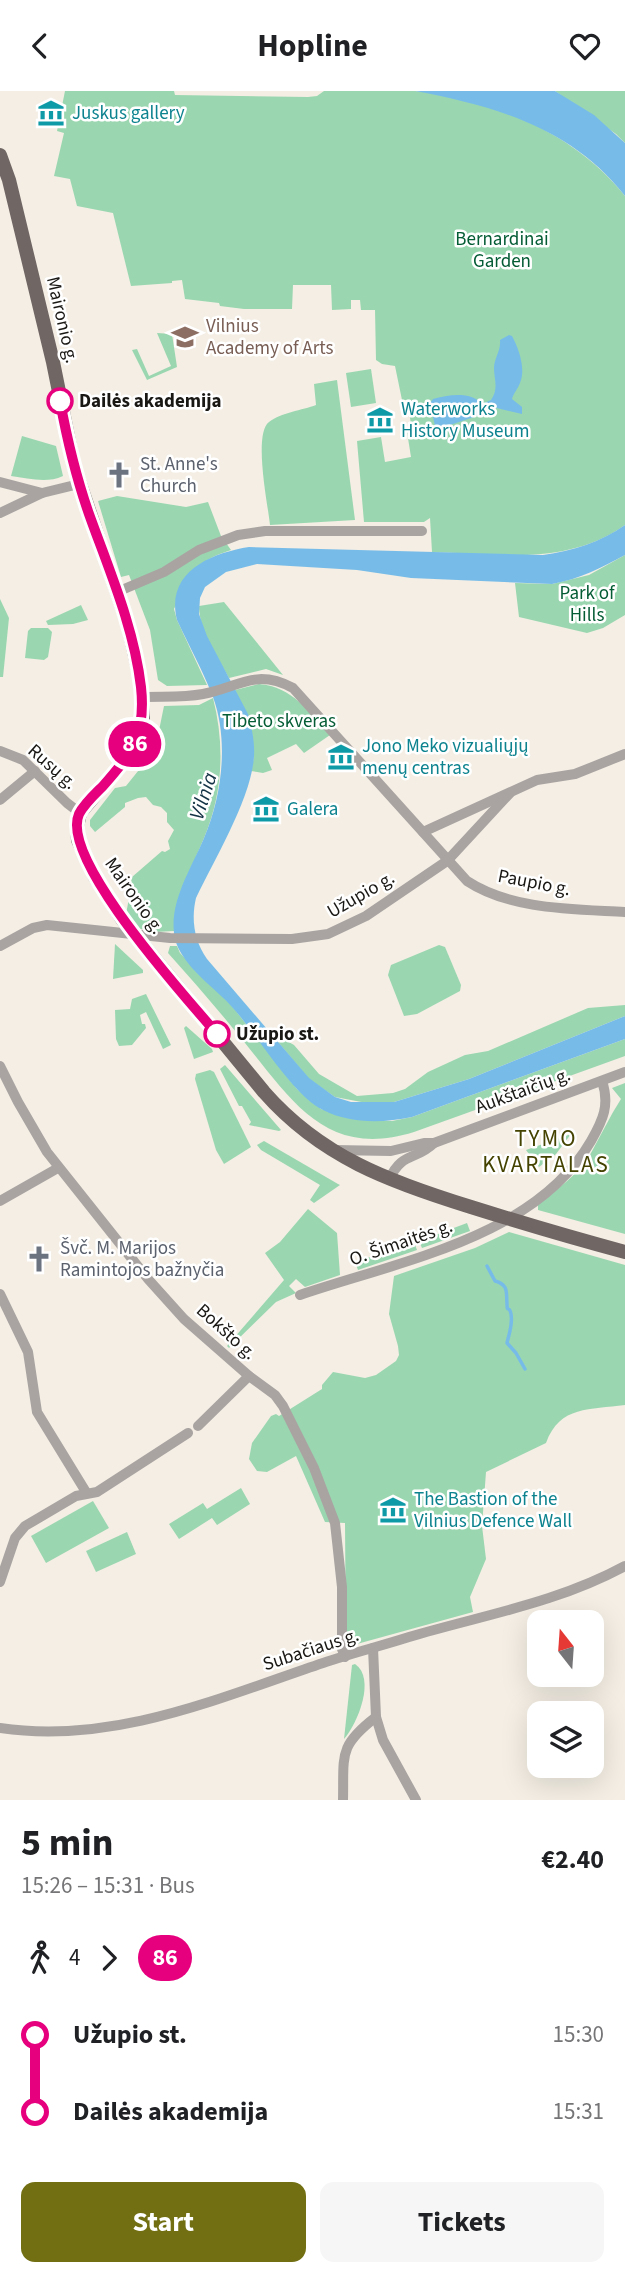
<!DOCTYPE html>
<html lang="en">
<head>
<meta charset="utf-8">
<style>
  :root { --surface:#fff; --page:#f6f6f6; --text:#202124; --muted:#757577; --accent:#716f11 }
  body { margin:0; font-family:"Source Sans 3",sans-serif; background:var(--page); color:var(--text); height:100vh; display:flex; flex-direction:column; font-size:26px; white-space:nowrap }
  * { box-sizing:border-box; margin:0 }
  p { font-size:23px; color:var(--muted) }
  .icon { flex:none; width:38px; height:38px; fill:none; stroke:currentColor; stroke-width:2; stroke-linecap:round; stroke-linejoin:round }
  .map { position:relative; height:1709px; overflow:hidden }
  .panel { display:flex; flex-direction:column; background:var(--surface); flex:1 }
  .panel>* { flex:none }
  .badge { padding:0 14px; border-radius:23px; font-size:24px; line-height:46px }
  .needle { width:46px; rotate:343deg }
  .tools { position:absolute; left:527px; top:1519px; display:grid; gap:14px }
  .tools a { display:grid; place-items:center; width:77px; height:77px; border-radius:14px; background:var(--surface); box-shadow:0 7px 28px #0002; font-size:35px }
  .map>.badge { position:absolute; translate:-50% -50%; box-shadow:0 0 0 4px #fff }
  .legs { display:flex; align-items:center; gap:10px; height:77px; padding:0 21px; font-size:23px }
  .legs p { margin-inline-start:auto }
  .head { display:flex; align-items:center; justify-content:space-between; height:119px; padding:0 21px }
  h1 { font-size:38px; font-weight:700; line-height:52px }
  .button { display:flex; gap:14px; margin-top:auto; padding:14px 21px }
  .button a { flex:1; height:80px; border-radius:14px; background:var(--accent); color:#fff; font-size:28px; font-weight:700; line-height:80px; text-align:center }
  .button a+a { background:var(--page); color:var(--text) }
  ul { padding:0 21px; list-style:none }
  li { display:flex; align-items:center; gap:24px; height:77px; font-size:26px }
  li i { display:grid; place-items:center; width:10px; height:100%; margin:0 9px; background:currentColor }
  li i::after { content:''; width:18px; height:18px; margin:-9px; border:5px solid; border-radius:50%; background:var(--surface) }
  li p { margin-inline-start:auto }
  li:first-child i { background:linear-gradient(#0000 50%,currentColor 0) }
  li:last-child i { background:linear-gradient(currentColor 50%,#0000 0) }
  header { display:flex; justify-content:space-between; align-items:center; height:91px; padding:0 21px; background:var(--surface); font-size:32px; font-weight:700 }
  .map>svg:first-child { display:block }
</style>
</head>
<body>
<header><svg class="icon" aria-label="back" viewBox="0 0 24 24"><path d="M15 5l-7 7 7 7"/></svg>Hopline<svg class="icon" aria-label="heart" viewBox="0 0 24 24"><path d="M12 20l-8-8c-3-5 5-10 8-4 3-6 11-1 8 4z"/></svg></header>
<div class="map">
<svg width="625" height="1709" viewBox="0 0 625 1709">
  <rect width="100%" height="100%" fill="#f4eee4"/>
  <g fill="#9ad7b0">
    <path d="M65 0H174L175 4 308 6 317 5 324 0C354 0 385 0 415 0 492 7 576 43 625 105V434C567 475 499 463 432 461L430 427 424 431H364L357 350 381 346 385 371 411 366 407 341 412 339 407 309H402L395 275 382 273 376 269 375 219H361L360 209H351V218L332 219 331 194H293L292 218H244L220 215 219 212 185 208 182 189 172 190V192L131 195 113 122 77 115 70 88 54 85 64 42 57 40Z"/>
    <path d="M555 0H625V52L616 43Z"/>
    <path d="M157 242 172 243 177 276 147 289 132 259 137 258 149 285 171 275Z"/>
    <path d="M371 278 376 312 351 316 346 282Z"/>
    <path d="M337 289 355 429 270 434C268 414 253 343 269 331 280 322 303 319 316 314L314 293Z"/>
    <path d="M22 345 56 355 63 385C46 393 28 387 11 385Z"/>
    <path d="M117 405 186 416 208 411 221 445 231 459C191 472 193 483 174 518L177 529 207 594 167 595 158 589 150 539 129 484 121 486 98 410Z"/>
    <path d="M625 464V524L603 537 587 542 519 526 515 492 552 493 589 484Z"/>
    <path d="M0 508 9 527 3 586H0Z"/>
    <path d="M224 511 283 584 266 578 229 587C217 565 199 540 199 515Z"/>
    <path d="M81 514 88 529 73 533 48 534 46 530Z"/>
    <path d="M31 537H48L52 541 48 566 44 569 25 567 28 540Z"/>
    <path d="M259 593C293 596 309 621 330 644L304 662 296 653 267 667 272 679 263 682 251 680 254 666 235 599Z"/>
    <path d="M213 607C225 654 223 702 204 747 192 777 174 806 174 840L155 841 136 837 126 823C129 811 129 798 132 786L162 760 165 761 170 758 168 750 174 739 167 731V722L161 716 153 714 146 706 138 707 125 712V716L95 741 90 735V729L115 697 126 695 155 659 164 615 199 614Z"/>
    <path d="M115 853 143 879V882L113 888Z"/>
    <path d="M439 854 445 856 461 894 460 900 417 923 404 925 388 884 391 874Z"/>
    <path d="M170 855H177L180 862 232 915 297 998 321 1018 353 1028 392 1030 412 1026 625 948V965L414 1041C327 1068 293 1011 245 952 220 921 194 891 168 862Z"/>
    <path d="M146 903 171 954 163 958 146 921 140 924 142 933H145L146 937 132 954 119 955 116 948 115 919 130 918 132 908Z"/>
    <path d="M625 914V925L469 988 394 1011 372 1013 335 1006 309 988 278 951 287 950 294 954 319 983 357 1005 393 1002 405 998 428 981 465 964 488 960 588 917Z"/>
    <path d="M186 935 212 958 213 961 194 968 184 937Z"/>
    <path d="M225 974 281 1039 279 1040 249 1034 251 1031 242 1015H239L220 978Z"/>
    <path d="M210 979 214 981 251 1056 224 1073 216 1059 195 988 196 983Z"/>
    <path d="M625 992V1143L538 1119V1112C558 1098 578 1084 591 1062 601 1044 610 1025 621 1008L612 997Z"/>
    <path d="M571 1043 556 1063 539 1076 526 1059Z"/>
    <path d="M264 1050 338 1093 340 1094 314 1112 310 1109 320 1094 261 1059 257 1054Z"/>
    <path d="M308 1118 337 1142 340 1184 305 1196 296 1188 289 1195 296 1202 276 1211 229 1257 227 1255 284 1189 265 1162 280 1151Z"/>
    <path d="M467 1132 470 1140 422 1157 419 1150Z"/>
    <path d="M509 1141 625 1174V1314C590 1319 560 1314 546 1352L486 1381 482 1435 486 1468 470 1506 473 1521 346 1556 345 1432 325 1431 296 1365 267 1381 257 1380 249 1368 252 1352 271 1325 276 1323 279 1325 322 1298V1294L333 1281 365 1287 376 1284 396 1270 399 1264 398 1255 389 1223 394 1185 475 1157Z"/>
    <path d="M414 1151 417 1159 358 1179 355 1171Z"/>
    <path d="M241 1397 250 1413 217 1434 212 1427 179 1448 169 1433 203 1412 207 1418Z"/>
    <path d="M93 1410 109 1437 46 1472 31 1445Z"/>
    <path d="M127 1441 136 1463 96 1481 86 1460Z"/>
    <path d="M355 1573C376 1587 358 1632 344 1648L352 1574Z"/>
  </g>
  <g fill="#77bce8">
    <path d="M415 0H555L594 24 625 52V105C572 37 495 15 415 0Z"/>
    <path d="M509 244 512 245C519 258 526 278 520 292 518 298 514 301 512 308L522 316V323L488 315 483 316 478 324 474 326 441 337 435 335 430 312 433 308C448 304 471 300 482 313L491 309C499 297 494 289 494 277 494 267 501 260 500 249Z"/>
    <path d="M625 434V464C601 477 580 488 552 493L411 487 357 479 257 473 226 481 205 496 200 507 199 523 207 545 248 623C252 637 255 652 254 666 251 708 214 769 196 807 191 828 194 850 207 868L309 987 335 1006 351 1011H394L469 988 625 925V948L412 1026C383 1032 350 1033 323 1019 293 1005 257 943 232 916 216 898 193 883 181 862 177 856 175 849 174 842 170 809 192 776 204 747 222 705 229 650 213 606 203 580 189 555 177 529 165 481 211 462 249 456L543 464C572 460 601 451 625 434Z"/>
  </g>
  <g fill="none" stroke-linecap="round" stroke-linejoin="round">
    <path stroke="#77bce8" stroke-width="3.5" d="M487 1175 495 1190C509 1194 506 1201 507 1213 507 1223 509 1213 511 1223 513 1233 509 1243 507 1252L516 1262 525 1278"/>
    <g stroke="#a9a4a2" stroke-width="10">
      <path d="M0 391 42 402"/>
      <path d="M0 422 42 402 79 393"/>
      <path d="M117 501 164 481 199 459 238 444 265 440H422"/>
      <path d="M142 606C162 605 183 607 203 603 240 596 255 577 293 597L467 790C511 819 573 818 625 821"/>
      <path d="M0 660 23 669 67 712 80 722"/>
      <path d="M0 709 35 680"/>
      <path d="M423 741 537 689 575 683 625 663"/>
      <path d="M0 855 33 837 47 834 170 847 292 848 328 843 366 825 447 770 510 702"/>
      <path d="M0 975 18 1011 47 1061 148 1188 184 1228 249 1285 275 1304 283 1315 314 1377 335 1432 342 1496V1558L345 1566"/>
      <path d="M334 1059 391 1060 424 1052H434L625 981"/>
      <path d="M389 1089C402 1060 416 1070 434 1052"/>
      <path d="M0 1110 58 1077"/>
      <path d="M0 1203 28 1261 37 1321 86 1401"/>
      <path d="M300 1204C399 1170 535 1147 591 1050 603 1029 610 1014 602 990"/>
      <path d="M198 1335 249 1285"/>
      <path d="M0 1491 15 1447 25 1435 76 1405 97 1401 188 1342"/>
      <path d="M373 1557 376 1626 383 1649 416 1709"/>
      <path d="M0 1637C113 1654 219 1607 323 1572 352 1562 381 1555 409 1546 483 1524 557 1512 625 1475"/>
      <path d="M343 1709C344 1664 338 1655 376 1626"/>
    </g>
    <path stroke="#706664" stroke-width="14" d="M0 64 9 89 53 271 74 375 128 534 140 587 143 626 136 653 120 675 80 722 77 736 78 749 95 786 122 828 264 1001C321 1066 390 1091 471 1116 522 1132 573 1147 625 1161"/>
  </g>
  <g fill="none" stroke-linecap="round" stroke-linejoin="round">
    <g stroke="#fff" stroke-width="16">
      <path id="line-1" d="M60 310C67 348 76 386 89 423 109 479 134 536 141 596 146 643 133 661 103 695 95 703 84 713 79 723 59 768 187 907 217 943"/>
    </g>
    <use href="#line-1" stroke="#e6007e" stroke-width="10"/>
  </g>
  <defs>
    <g id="museum-bare" transform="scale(2.1)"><path d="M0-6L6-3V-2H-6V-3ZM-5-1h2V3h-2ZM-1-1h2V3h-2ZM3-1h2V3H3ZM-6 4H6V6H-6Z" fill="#0f9aa8" stroke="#fff" stroke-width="2.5" paint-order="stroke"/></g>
    <g id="university-bare" transform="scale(2.1)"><path d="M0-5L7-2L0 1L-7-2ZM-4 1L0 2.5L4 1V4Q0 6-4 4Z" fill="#8d6e63" stroke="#fff" stroke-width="2.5" paint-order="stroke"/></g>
    <g id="church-bare" transform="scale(2.1)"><path d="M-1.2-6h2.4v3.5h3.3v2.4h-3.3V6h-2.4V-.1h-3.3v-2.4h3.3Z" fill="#6b7280" stroke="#fff" stroke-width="2.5" paint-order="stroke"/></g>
  </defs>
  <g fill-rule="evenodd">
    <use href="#museum-bare" x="51" y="22"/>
    <use href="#university-bare" x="185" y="246"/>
    <use href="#museum-bare" x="380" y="329"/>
    <use href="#church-bare" x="119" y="384"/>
    <use href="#museum-bare" x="341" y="666"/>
    <use href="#museum-bare" x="266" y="718"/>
    <use href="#church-bare" x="39" y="1168"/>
    <use href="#museum-bare" x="393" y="1419"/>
  </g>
  <g fill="#fff" stroke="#e6007e" stroke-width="3.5">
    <circle cx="60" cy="310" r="12"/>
    <circle cx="217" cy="943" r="12"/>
  </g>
  <g text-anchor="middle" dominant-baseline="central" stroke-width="5" stroke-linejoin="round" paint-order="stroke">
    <g font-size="19" fill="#0d838f" stroke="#fff" text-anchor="start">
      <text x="72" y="22">Juskus gallery</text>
      <text x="401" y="318">Waterworks<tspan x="401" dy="22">History Museum</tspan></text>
      <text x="362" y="655">Jono Meko vizualiųjų<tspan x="362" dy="22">menų centras</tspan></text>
      <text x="287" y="718">Galera</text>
      <text x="414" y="1408">The Bastion of the<tspan x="414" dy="22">Vilnius Defence Wall</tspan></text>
    </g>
    <g font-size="19" fill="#045c35" stroke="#fff">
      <text x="502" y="148">Bernardinai<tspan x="502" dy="22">Garden</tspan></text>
      <text x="587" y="502">Park of<tspan x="587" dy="22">Hills</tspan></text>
      <text x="279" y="630">Tibeto skveras</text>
    </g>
    <g font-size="19" fill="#1a1815" stroke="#fff">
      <text transform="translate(62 229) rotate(77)">Maironio g.</text>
      <text transform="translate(52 676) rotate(41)">Rusų g.</text>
      <text transform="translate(534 792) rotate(11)">Paupio g.</text>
      <text transform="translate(361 804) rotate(-30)">Užupio g.</text>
      <text transform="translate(134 805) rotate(55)">Maironio g.</text>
      <text transform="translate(523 1000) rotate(-20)">Aukštaičių g.</text>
      <text transform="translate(401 1152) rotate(-19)">O. Šimaitės g.</text>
      <text transform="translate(226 1241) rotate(42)">Bokšto g.</text>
      <text transform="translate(311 1559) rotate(-18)">Subačiaus g.</text>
    </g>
    <g font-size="19" fill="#785e54" stroke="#fff" text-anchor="start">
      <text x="206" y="235">Vilnius<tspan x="206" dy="22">Academy of Arts</tspan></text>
    </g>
    <g font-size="19" font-weight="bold" fill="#1a1815" stroke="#fff" text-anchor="start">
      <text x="79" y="310">Dailės akademija</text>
      <text x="236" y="943">Užupio st.</text>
    </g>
    <g font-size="19" fill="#5b616d" stroke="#fff" text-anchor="start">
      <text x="140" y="373">St. Anne's<tspan x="140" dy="22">Church</tspan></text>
      <text x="60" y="1157">Švč. M. Marijos<tspan x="60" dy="22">Ramintojos bažnyčia</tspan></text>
    </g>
    <g font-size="21" font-style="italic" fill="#143345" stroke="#fff">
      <text transform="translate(203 705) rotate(-72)">Vilnia</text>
    </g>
    <g font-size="23" letter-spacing="2" fill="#454301" stroke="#fff">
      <text x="546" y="1047">TYMO<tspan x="546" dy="26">KVARTALAS</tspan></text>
    </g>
  </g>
</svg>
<div class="tools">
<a><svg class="needle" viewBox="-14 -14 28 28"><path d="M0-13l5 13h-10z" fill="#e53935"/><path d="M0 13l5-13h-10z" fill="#757577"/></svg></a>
<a><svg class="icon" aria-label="layers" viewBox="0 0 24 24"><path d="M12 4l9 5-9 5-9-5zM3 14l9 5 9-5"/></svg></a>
</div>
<b class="badge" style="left:135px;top:653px;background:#e6007e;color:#fff">86</b>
</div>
<section class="panel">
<div class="head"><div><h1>5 min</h1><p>15:26 – 15:31 · Bus</p></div><b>€2.40</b></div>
<div class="legs"><svg class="icon" aria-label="walk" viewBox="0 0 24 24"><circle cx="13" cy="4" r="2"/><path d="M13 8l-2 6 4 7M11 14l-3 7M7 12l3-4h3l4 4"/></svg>4<svg class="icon" aria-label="forward" viewBox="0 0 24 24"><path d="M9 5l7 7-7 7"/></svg><b class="badge" style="background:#e6007e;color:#fff">86</b></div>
<ul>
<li><i style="color:#e6007e"></i><b>Užupio st.</b><p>15:30</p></li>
<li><i style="color:#e6007e"></i><b>Dailės akademija</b><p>15:31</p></li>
</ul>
<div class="button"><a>Start</a><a>Tickets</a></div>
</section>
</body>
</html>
